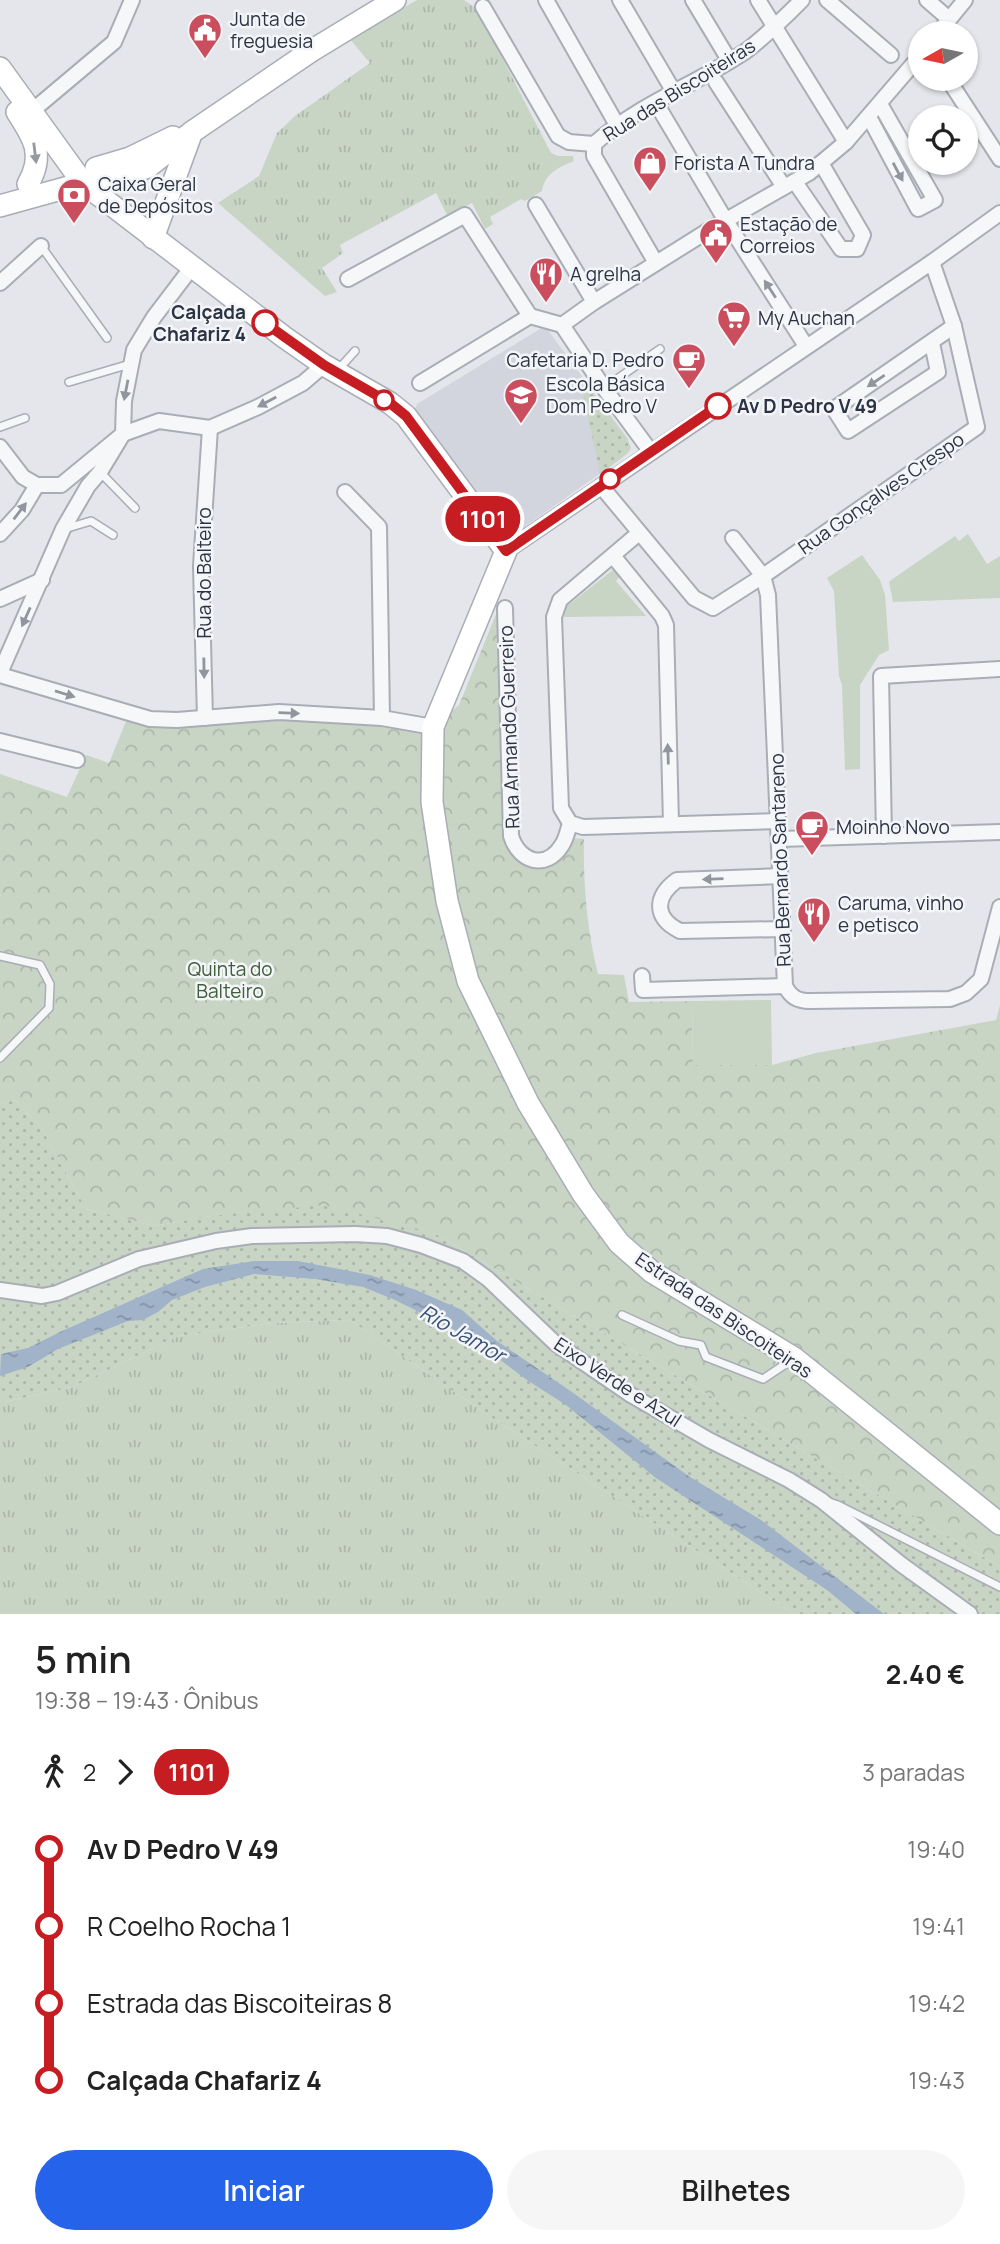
<!DOCTYPE html>
<html lang="pt">
<head>
<meta charset="utf-8">
<style>
  :root { --surface:#fff; --page:#f6f6f6; --text:#222; --muted:#767676; --accent:#2563eb }
  body { margin:0; font-family:Manrope,sans-serif; background:var(--page); color:var(--text); height:100vh; display:flex; flex-direction:column; font-size:26px; white-space:nowrap }
  * { box-sizing:border-box; margin:0 }
  p { font-size:23px; color:var(--muted) }
  .icon { flex:none; width:38px; height:38px; fill:none; stroke:currentColor; stroke-width:2; stroke-linecap:round; stroke-linejoin:round }
  .map { position:relative; height:1614px; overflow:hidden }
  .sheet { display:flex; flex-direction:column; background:var(--surface); flex:1 }
  .sheet>* { flex:none }
  .badge { padding:0 14px; border-radius:23px; font-size:24px; line-height:46px }
  .needle { width:46px; rotate:261deg }
  .fabs { position:absolute; left:908px; top:21px; display:grid; gap:14px }
  .fabs a { display:grid; place-items:center; width:70px; height:70px; border-radius:50%; background:var(--surface); box-shadow:0 2px 5px #0004; font-size:35px }
  .map>.badge { position:absolute; translate:-50% -50%; box-shadow:0 0 0 4px #fff }
  .legs { display:flex; align-items:center; gap:10px; height:77px; padding:0 35px; font-size:23px }
  .legs p { margin-inline-start:auto }
  .overview { display:flex; align-items:center; justify-content:space-between; height:119px; padding:0 35px }
  h1 { font-size:38px; font-weight:600; line-height:52px }
  .action { display:flex; gap:14px; margin-top:auto; padding:14px 35px }
  .action a { flex:1; height:80px; border-radius:42px; background:var(--accent); color:#fff; font-size:28px; font-weight:600; line-height:80px; text-align:center }
  .action a+a { background:var(--page); color:var(--text) }
  ul { padding:0 35px; list-style:none }
  li { display:flex; align-items:center; gap:24px; height:77px; font-size:26px }
  li i { display:grid; place-items:center; width:10px; height:100%; margin:0 9px; background:currentColor }
  li i::after { content:''; width:18px; height:18px; margin:-9px; border:5px solid; border-radius:50%; background:var(--surface) }
  li p { margin-inline-start:auto }
  li:first-child i { background:linear-gradient(#0000 50%,currentColor 0) }
  li:last-child i { background:linear-gradient(currentColor 50%,#0000 0) }
  .map>svg:first-child { display:block }
</style>
</head>
<body>
<div class="map">
<svg width="1000" height="1614" viewBox="0 0 1000 1614">
  <defs>
    <pattern id="grass-tufts" width="24" height="20" patternUnits="userSpaceOnUse" patternTransform="scale(1.75)"><rect width="24" height="20" fill="#c8d5c5"/><path d="M3 7l-1-3M5 7V3M7 7l1-3M15 17l-1-3M17 17v-4M19 17l1-3" fill="none" stroke="#acb7aa"/></pattern>
    <pattern id="forest-crowns" width="20" height="18" patternUnits="userSpaceOnUse" patternTransform="scale(1.75)"><rect width="20" height="18" fill="#c8d5c5"/><path d="M2 6a3 3 0 1 1 6 0M12 15a3 3 0 1 1 6 0" fill="none" stroke="#acb7aa"/></pattern>
    <pattern id="park-dots" width="8" height="8" patternUnits="userSpaceOnUse" patternTransform="scale(1.75)"><rect width="8" height="8" fill="#c8d5c5"/><path d="M2 2h.1M6 6h.1" fill="none" stroke="#acb7aa" stroke-width="1.8" stroke-linecap="round"/></pattern>
    <pattern id="water-ripples" width="26" height="14" patternUnits="userSpaceOnUse" patternTransform="scale(1.75)"><rect width="26" height="14" fill="#a0b3c9"/><path d="M2 4q2-2 4 0t4 0M15 11q2-2 4 0t4 0" fill="none" stroke="#8392a5"/></pattern>
  </defs>
  <rect width="100%" height="100%" fill="#e4e6eb"/>
  <path fill="#d2d5dd" d="M545 326 627 438 631 448 622 458 523 528 505 530 495 522 415 410 417 404Z"/>
  <g fill="url(#grass-tufts)">
    <path d="M417 0H464L477 9 551 153 558 156H573L574 161C559 167 545 173 542 191L525 201 521 199 490 217 493 224 485 229 472 203 447 215 436 193 340 245 343 253 322 268 337 292 325 296 218 203 259 176 277 133 295 116 370 63 350 39Z"/>
    <path d="M350 1320 494 1419 794 1614H0V1403L72 1387 179 1336 272 1323Z"/>
  </g>
  <path fill="url(#forest-crowns)" d="M497 612 504 819 515 857 523 863 544 866 562 858 568 851 573 838 584 839C583 884 587 930 598 974L624 975 629 1002 692 1001 693 1065H772L816 1053 996 1020 1000 1005V1567L434 1233 211 1216 154 1226 86 1209 42 1129 15 1100 0 1104V774L67 797 86 755 109 763 129 714H245L433 727 459 705Z"/>
  <g fill="url(#park-dots)">
    <path d="M590 389 627 438 631 448 628 453 600 474 583 394Z"/>
    <path d="M15 1100 42 1129 86 1209 154 1226 211 1216 324 1205 434 1233 1000 1567V1614H794L494 1419 350 1320 272 1323 179 1336 72 1387 0 1403V1104Z"/>
  </g>
  <g fill="#c8d5c5">
    <path d="M968 534 987 564 1000 556V598L893 602 889 582 894 578 955 536 959 541Z"/>
    <path d="M862 555 880 580 885 595 889 650 879 655 860 685V769L845 770 842 685 839 676 834 591 827 578Z"/>
    <path d="M614 569 622 574 616 581 646 616 564 617 567 606Z"/>
    <path d="M771 1000 772 1065H693L692 1001Z"/>
  </g>
  <path fill="url(#water-ripples)" d="M254 1261H298L370 1275 416 1290 462 1310 497 1341 572 1392 690 1477 761 1520 884 1614H856L827 1590 656 1478 566 1405 527 1380 486 1349 451 1328 395 1300 363 1287 315 1279 254 1274 205 1287 172 1300 158 1312 143 1320 128 1321 58 1349 28 1367 0 1376 1 1354 28 1348 62 1331 203 1269Z"/>
  <g fill="none" stroke-linecap="round" stroke-linejoin="round">
    <g stroke="#a9adb5" stroke-width="10">
      <g id="lane">
        <path d="M41 246 107 338"/>
        <path d="M337 371 355 351"/>
        <path d="M69 382 130 364"/>
        <path d="M604 388 660 349"/>
        <path d="M0 427 25 418"/>
        <path d="M100 472 135 508"/>
        <path d="M64 529 91 521 113 535"/>
        <path d="M0 956 40 965 50 984 49 1008 0 1058"/>
        <path d="M622 1315 679 1341 701 1345 706 1357 763 1379 790 1361"/>
        <path d="M829 1502 838 1505 1000 1587"/>
      </g>
    </g>
    <g stroke="#a9adb5" stroke-width="18">
      <g id="street">
        <path d="M546 0 617 125"/>
        <path d="M620 0 674 92"/>
        <path d="M693 0 729 60"/>
        <path d="M758 0 846 142"/>
        <path d="M827 0 891 55"/>
        <path d="M927 0 949 19"/>
        <path d="M483 7 558 136 569 142 594 144"/>
        <path d="M938 33 965 0"/>
        <path d="M948 79 1000 159"/>
        <path d="M716 82 784 187"/>
        <path d="M656 103 726 221 806 346"/>
        <path d="M32 111 114 42 132 0"/>
        <path d="M869 117 918 209 935 200 880 104"/>
        <path d="M795 182 841 249H857L863 235 821 163"/>
        <path d="M536 205 594 302"/>
        <path d="M656 263 594 156V144C639 104 697 84 746 51 766 36 784 18 802 0"/>
        <path d="M348 279 465 215 530 316"/>
        <path d="M0 283 41 246"/>
        <path d="M562 325 594 302 714 227 809 173 846 142 920 56"/>
        <path d="M562 325 604 388 651 452"/>
        <path d="M932 343 938 372 848 431 834 409 954 326"/>
        <path d="M420 383 530 316 562 325"/>
        <path d="M0 447 23 477 37 485H61L123 434 159 421 210 428 258 407 303 383 324 365"/>
        <path d="M601 486 694 598 713 608 763 576 977 427 954 326 932 262"/>
        <path d="M345 492 379 527 382 718"/>
        <path d="M639 533 560 600 554 617 561 808 570 823 583 827 779 821"/>
        <path d="M0 534 22 510 37 485"/>
        <path d="M733 538 763 576 768 595 785 986C791 997 797 1001 810 1001L950 999 966 993 981 979 1000 907"/>
        <path d="M506 551 932 262 1000 213"/>
        <path d="M614 557 662 616 666 625 671 823"/>
        <path d="M0 599 42 580"/>
        <path d="M505 608 511 836C519 862 546 871 562 845 566 839 568 830 570 823"/>
        <path d="M0 673 63 529 88 486 100 472 123 434 124 401 134 350 154 317 192 267"/>
        <path d="M0 675 150 719 177 720 279 712 382 718 433 727"/>
        <path d="M205 718 201 566 210 428"/>
        <path d="M0 741 77 760"/>
        <path d="M884 836 881 676 1000 669"/>
        <path d="M780 839 1000 832"/>
        <path d="M781 876 677 880C654 897 654 918 680 931L783 929"/>
        <path d="M642 976 643 990 785 986"/>
        <path d="M0 1290 42 1296 57 1293 139 1259 216 1241 252 1236 355 1234 387 1236 421 1245 463 1261 488 1279 555 1343 631 1395 709 1440 789 1480 821 1500 902 1565 970 1614"/>
      </g>
    </g>
    <g stroke="#a9adb5" stroke-width="24">
      <g id="secondary">
        <path d="M0 68 83 183 284 337 324 365 390 403 406 416 506 551 433 727 432 802 447 901 468 981 528 1103 583 1194 619 1243 652 1272 794 1358 1000 1524"/>
        <path d="M17 112C34 138 45 155 28 184"/>
        <path d="M96 168 130 158 173 137"/>
        <path d="M0 206 83 183 121 177 148 167 192 132 311 51 395 0"/>
        <path d="M153 238 190 137"/>
      </g>
    </g>
    <use href="#lane" stroke="#f6f7f9" stroke-width="7"/>
    <use href="#street" stroke="#f6f7f9" stroke-width="14"/>
    <use href="#secondary" stroke="#fff" stroke-width="21"/>
  </g>
  <defs><path id="oneway-solid" d="M-6-.8H1V-3.2L6.5 0L1 3.2V.8H-6Z" transform="scale(1.75)"/></defs>
  <use fill="#9699a1" href="#oneway-solid" transform="translate(35 153) rotate(83)"/>
  <g fill="#91959e">
    <use href="#oneway-solid" transform="translate(898 172) rotate(62)"/>
    <use href="#oneway-solid" transform="translate(770 289) rotate(-123)"/>
    <use href="#oneway-solid" transform="translate(876 381) rotate(146)"/>
    <use href="#oneway-solid" transform="translate(126 390) rotate(101)"/>
    <use href="#oneway-solid" transform="translate(267 402) rotate(152)"/>
    <use href="#oneway-solid" transform="translate(20 511) rotate(-53)"/>
    <use href="#oneway-solid" transform="translate(26 617) rotate(114)"/>
    <use href="#oneway-solid" transform="translate(204 668) rotate(89)"/>
    <use href="#oneway-solid" transform="translate(65 694) rotate(17)"/>
    <use href="#oneway-solid" transform="translate(289 713) rotate(2)"/>
    <use href="#oneway-solid" transform="translate(668 754) rotate(-92)"/>
    <use href="#oneway-solid" transform="translate(713 879) rotate(178)"/>
  </g>
  <g fill="none" stroke-linecap="round" stroke-linejoin="round">
    <g stroke="#fff" stroke-width="16">
      <path id="line-1" d="M265 323 324 365 390 403 406 416 506 551 718 406"/>
    </g>
    <use href="#line-1" stroke="#c61d23" stroke-width="10"/>
  </g>
  <defs>
    <g id="civic-pin" transform="scale(1.75)"><path d="M0 17L-7.5 6A9.5 9.5 0 1 1 7.5 6Z" fill="#ca4e5d" stroke="#f3f5f8"/><path d="M-.6-6.5H3V-4.5H.6V-3L4-1V1h2V6H-6V1h2V-1L-.6-3ZM-1.2 2.5V6h2.4V2.5Z" fill="#fff"/></g>
    <g id="shop-pin" transform="scale(1.75)"><path d="M0 17L-7.5 6A9.5 9.5 0 1 1 7.5 6Z" fill="#ca4e5d" stroke="#f3f5f8"/><path d="M-5-2.5h2.3a2.7 3.5 0 0 1 5.4 0H5L5.5 6h-11ZM-1.5-2.5h3a1.5 2.3 0 0 0-3 0Z" fill="#fff"/></g>
    <g id="bank-pin" transform="scale(1.75)"><path d="M0 17L-7.5 6A9.5 9.5 0 1 1 7.5 6Z" fill="#ca4e5d" stroke="#f3f5f8"/><path d="M-6-4H6V4H-6ZM0-2.3a2.3 2.3 0 1 0 0 4.6a2.3 2.3 0 1 0 0-4.6Z" fill="#fff"/></g>
    <g id="restaurant-pin" transform="scale(1.75)"><path d="M0 17L-7.5 6A9.5 9.5 0 1 1 7.5 6Z" fill="#ca4e5d" stroke="#f3f5f8"/><path d="M-5-6h1v4h1v-4h1v4h1v-4h1v5L-1.5 .5V6h-2V.5L-5-1ZM5-6V6H3V1.5H1.5Q1.5-4 5-6Z" fill="#fff"/></g>
    <g id="supermarket-pin" transform="scale(1.75)"><path d="M0 17L-7.5 6A9.5 9.5 0 1 1 7.5 6Z" fill="#ca4e5d" stroke="#f3f5f8"/><path d="M-6-5.5h2.5l.6 2H6L4.5 2H-2.5L-4.4-4H-6ZM-1.5 3.2a1.3 1.3 0 1 0 .1 0ZM3 3.2a1.3 1.3 0 1 0 .1 0Z" fill="#fff"/></g>
    <g id="cafe-pin" transform="scale(1.75)"><path d="M0 17L-7.5 6A9.5 9.5 0 1 1 7.5 6Z" fill="#ca4e5d" stroke="#f3f5f8"/><path d="M-5.5-4.5H6V0H3Q3 3.5 0 3.5H-2.5Q-5.5 3.5-5.5 0ZM3-3.2v2h1.7v-2ZM-6 4.5H4V6H-6Z" fill="#fff"/></g>
    <g id="school-pin" transform="scale(1.75)"><path d="M0 17L-7.5 6A9.5 9.5 0 1 1 7.5 6Z" fill="#ca4e5d" stroke="#f3f5f8"/><path d="M0-5L7-2L0 1L-7-2ZM-4 1L0 2.5L4 1V4Q0 6-4 4Z" fill="#fff"/></g>
  </defs>
  <g fill-rule="evenodd">
    <use href="#civic-pin" x="205" y="30"/>
    <use href="#shop-pin" x="650" y="163"/>
    <use href="#bank-pin" x="74" y="195"/>
    <use href="#civic-pin" x="716" y="235"/>
    <use href="#restaurant-pin" x="546" y="274"/>
    <use href="#supermarket-pin" x="734" y="318"/>
    <use href="#cafe-pin" x="689" y="360"/>
    <use href="#school-pin" x="521" y="395"/>
    <use href="#cafe-pin" x="812" y="827"/>
    <use href="#restaurant-pin" x="814" y="914"/>
  </g>
  <g fill="#fff" stroke="#c61d23" stroke-width="3.5">
    <circle cx="265" cy="323" r="12"/>
    <circle cx="384" cy="400" r="9"/>
    <circle cx="718" cy="406" r="12"/>
    <circle cx="610" cy="479" r="9"/>
  </g>
  <g text-anchor="middle" dominant-baseline="central" stroke-width="5" stroke-linejoin="round" paint-order="stroke">
    <g font-size="19" fill="#2c3343" stroke="#f3f5f8" text-anchor="start">
      <text x="230" y="19">Junta de<tspan x="230" dy="22">freguesia</tspan></text>
      <text x="674" y="163">Forista A Tundra</text>
      <text x="98" y="184">Caixa Geral<tspan x="98" dy="22">de Depósitos</tspan></text>
      <text x="740" y="224">Estação de<tspan x="740" dy="22">Correios</tspan></text>
      <text x="570" y="274">A grelha</text>
      <text x="758" y="318">My Auchan</text>
      <text x="664" y="360" text-anchor="end">Cafetaria D. Pedro</text>
      <text x="546" y="384">Escola Básica<tspan x="546" dy="22">Dom Pedro V</tspan></text>
      <text x="836" y="827">Moinho Novo</text>
      <text x="838" y="903">Caruma, vinho<tspan x="838" dy="22">e petisco</tspan></text>
    </g>
    <g font-size="19" fill="#2c3343" stroke="#f3f5f8">
      <text transform="translate(679 90) rotate(-32)">Rua das Biscoiteiras</text>
      <text transform="translate(881 493) rotate(-35)">Rua Gonçalves Crespo</text>
      <text transform="translate(204 573) rotate(-90)">Rua do Balteiro</text>
      <text transform="translate(509 727) rotate(-92)">Rua Armando Guerreiro</text>
      <text transform="translate(780 860) rotate(-92)">Rua Bernardo Santareno</text>
      <text transform="translate(724 1315) rotate(34)">Estrada das Biscoiteiras</text>
      <text transform="translate(618 1382) rotate(33)">Eixo Verde e Azul</text>
    </g>
    <g font-size="19" font-weight="bold" fill="#2c3343" stroke="#f3f5f8" text-anchor="end">
      <text x="246" y="312">Calçada<tspan x="246" dy="22">Chafariz 4</tspan></text>
      <text x="737" y="406" text-anchor="start">Av D Pedro V 49</text>
    </g>
    <g font-size="19" fill="#3f5e39" stroke="#f3f5f8">
      <text x="230" y="969">Quinta do<tspan x="230" dy="22">Balteiro</tspan></text>
    </g>
    <g font-size="21" font-style="italic" fill="#375176" stroke="#f3f5f8">
      <text transform="translate(463 1333) rotate(30)">Rio Jamor</text>
    </g>
  </g>
</svg>
<div class="fabs">
<a><svg class="needle" viewBox="-14 -14 28 28"><path d="M0-13l5 13h-10z" fill="#e53935"/><path d="M0 13l5-13h-10z" fill="#767676"/></svg></a>
<a><svg class="icon" aria-label="locate" viewBox="0 0 24 24"><circle cx="12" cy="12" r="6"/><path d="M12 2v4M12 18v4M2 12h4M18 12h4"/></svg></a>
</div>
<b class="badge" style="left:483px;top:519px;background:#c61d23;color:#fff">1101</b>
</div>
<section class="sheet">
<div class="overview"><div><h1>5 min</h1><p>19:38 – 19:43 · Ônibus</p></div><b>2.40 €</b></div>
<div class="legs"><svg class="icon" aria-label="walk" viewBox="0 0 24 24"><circle cx="13" cy="4" r="2"/><path d="M13 8l-2 6 4 7M11 14l-3 7M7 12l3-4h3l4 4"/></svg>2<svg class="icon" aria-label="forward" viewBox="0 0 24 24"><path d="M9 5l7 7-7 7"/></svg><b class="badge" style="background:#c61d23;color:#fff">1101</b><p>3 paradas</p></div>
<ul>
<li><i style="color:#c61d23"></i><b>Av D Pedro V 49</b><p>19:40</p></li>
<li><i style="color:#c61d23"></i><span>R Coelho Rocha 1</span><p>19:41</p></li>
<li><i style="color:#c61d23"></i><span>Estrada das Biscoiteiras 8</span><p>19:42</p></li>
<li><i style="color:#c61d23"></i><b>Calçada Chafariz 4</b><p>19:43</p></li>
</ul>
<div class="action"><a>Iniciar</a><a>Bilhetes</a></div>
</section>
</body>
</html>
